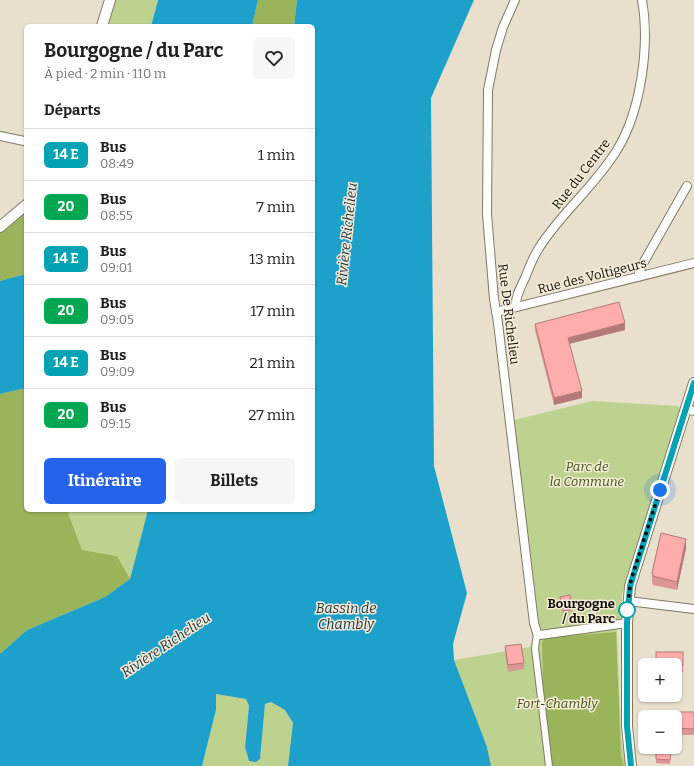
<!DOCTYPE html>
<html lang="fr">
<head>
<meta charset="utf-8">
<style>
  :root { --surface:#fff; --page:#f6f6f6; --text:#202124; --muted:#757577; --line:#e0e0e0; --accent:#2563eb }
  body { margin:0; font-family:Bitter,serif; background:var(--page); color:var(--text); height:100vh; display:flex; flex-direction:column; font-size:15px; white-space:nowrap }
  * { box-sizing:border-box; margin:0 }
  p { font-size:13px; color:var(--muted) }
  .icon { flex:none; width:22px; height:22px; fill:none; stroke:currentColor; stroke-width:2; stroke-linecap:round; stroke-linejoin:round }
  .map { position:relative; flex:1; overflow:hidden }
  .sheet { position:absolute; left:24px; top:24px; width:291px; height:488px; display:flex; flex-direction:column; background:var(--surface); border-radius:6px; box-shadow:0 1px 3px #0004 }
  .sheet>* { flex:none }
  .badge { padding:0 8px; border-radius:6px; font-size:14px; line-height:26px }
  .tools { position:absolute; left:638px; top:658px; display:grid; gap:8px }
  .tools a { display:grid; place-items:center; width:44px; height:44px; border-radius:6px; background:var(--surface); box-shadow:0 1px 3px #0004; font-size:20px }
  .you { position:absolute; width:20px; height:20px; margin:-10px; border:3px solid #fff; border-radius:50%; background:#1a73e8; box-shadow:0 0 0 6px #1a73e833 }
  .map>.badge { position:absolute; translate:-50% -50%; box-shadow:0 0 0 2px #fff }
  h2 { padding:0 20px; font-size:15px; line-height:36px }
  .round { display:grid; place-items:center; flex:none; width:42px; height:42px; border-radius:6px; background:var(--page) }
  .summary { display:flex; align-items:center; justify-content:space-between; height:68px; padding:0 20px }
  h1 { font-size:19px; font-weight:700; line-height:30px }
  .cta { display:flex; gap:8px; margin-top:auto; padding:8px 20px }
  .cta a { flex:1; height:46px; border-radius:6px; background:var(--accent); color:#fff; font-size:16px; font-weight:700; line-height:46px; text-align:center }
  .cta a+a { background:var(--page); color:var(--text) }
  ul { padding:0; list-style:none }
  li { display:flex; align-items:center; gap:12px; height:52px; padding:0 20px; border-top:1px solid var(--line) }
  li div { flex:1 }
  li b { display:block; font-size:15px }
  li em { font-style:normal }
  li .badge { min-width:44px; font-weight:700; text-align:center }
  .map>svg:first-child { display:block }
</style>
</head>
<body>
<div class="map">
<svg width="694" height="766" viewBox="0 0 694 766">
  <rect width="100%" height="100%" fill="#e8e0cc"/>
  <g fill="#bdd28e">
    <path d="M110 0H158L151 26H102Z"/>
    <path d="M592 401 677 406 681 408 625 582 622 594 621 624 539 634 510 421Z"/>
    <path d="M67 510H148L130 579 117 556 82 550Z"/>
    <path d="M617 628 621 739 626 766H491L487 747 454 660 530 647 534 639Z"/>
    <path d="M216 694 246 699 249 706 245 747 260 759 265 704 271 702 285 710 293 723 288 766H202L216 710Z"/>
  </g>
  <g fill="#9ab45a">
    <path d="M258 0H297L294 26H252Z"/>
    <path d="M26 205V274L0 281V229Z"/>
    <path d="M26 388V510H67L82 550 117 556 130 579 105 597 27 630 0 654V394Z"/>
    <path d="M616 632 621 756 624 766H545L542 642 544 638Z"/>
  </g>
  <g fill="#1da1ca">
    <path d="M158 0H258L252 26H151Z"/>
    <path d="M297 0H474L431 98 434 466 467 593 453 644 454 660 487 747 491 766H288L293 723 285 710 271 702 265 704 260 759 256 762 249 761 245 747 249 706 246 699 216 694V710L202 766H0V654L27 630 105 597 130 579 148 510H313V26H294Z"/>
    <path d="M26 274V388L0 394V281Z"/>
  </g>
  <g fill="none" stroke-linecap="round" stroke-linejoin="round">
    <g stroke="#807966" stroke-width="8">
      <path id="pedestrian" d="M537 633 535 648 549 766"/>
    </g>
    <g stroke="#807966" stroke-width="10">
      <g id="minor">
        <path d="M515 0 503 27 496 50 488 90 487 214 494 299 498 323 534 623 537 633 540 635 627 623"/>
        <path d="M0 136 24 141"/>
        <path d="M638 277 641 267 687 186"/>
        <path d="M516 307C515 296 521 287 525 278 529 268 533 257 539 248 561 213 595 186 617 150 641 111 650 45 642 0"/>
        <path d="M496 312 694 263"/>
        <path d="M686 409 694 411"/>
        <path d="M628 601 694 609"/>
      </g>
    </g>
    <g stroke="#807966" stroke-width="12">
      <g id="tertiary">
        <path d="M102 26 110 0"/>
        <path d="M0 227 26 205"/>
        <path d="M631 766 627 726V623L630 586 694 383"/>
      </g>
    </g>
    <use href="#pedestrian" stroke="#fff" stroke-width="6"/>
    <use href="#minor" stroke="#fff" stroke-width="8"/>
    <use href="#tertiary" stroke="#fff" stroke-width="10"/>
  </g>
  <g fill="#db9594">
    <path d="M535 324 625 330 569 344 582 398 554 405 535 330Z"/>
    <path d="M686 548 677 590 653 585 652 582V573Z"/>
    <path d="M560 597 572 609V611L563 613Z"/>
    <path d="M505 646 524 663V669L508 672 505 653Z"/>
    <path d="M683 652V672H675V665Z"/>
    <rect x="675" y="712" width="19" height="23"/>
    <path d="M656 747H671L670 764 656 763Z"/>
  </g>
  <g fill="#b27978">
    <path d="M625 323V330L568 344V338Z"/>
    <path d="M582 391V398L554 405V398Z"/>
    <path d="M686 539V548L677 590V582Z"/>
  </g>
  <g fill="#ffadac" stroke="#b27978">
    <path d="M619 302 625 323 568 338 582 391 554 398 535 324Z"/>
    <path d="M661 533 686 539 677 582 653 576 652 573Z"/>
    <path d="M570 595 572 609 563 611 560 597Z"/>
    <path d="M521 644 524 663 508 665 505 646Z"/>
    <rect x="656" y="652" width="27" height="13"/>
    <path d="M675 712H694V729L675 728Z"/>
    <path d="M656 747H671L670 760 656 759Z"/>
  </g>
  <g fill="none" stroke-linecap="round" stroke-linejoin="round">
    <g stroke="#fff" stroke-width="9">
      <path id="line" d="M631 766 627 726V623L630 586 694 383"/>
    </g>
    <use href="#line" stroke="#00a3b4" stroke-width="6"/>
    <path stroke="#100e07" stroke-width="4" stroke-dasharray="0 7.2" d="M627 610 631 580 660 490"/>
  </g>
  <circle fill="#fff" stroke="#00a3b4" stroke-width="2" cx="627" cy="610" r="8"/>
  <g text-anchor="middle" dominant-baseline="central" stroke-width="3" stroke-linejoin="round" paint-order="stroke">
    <g font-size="13" fill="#100e07" stroke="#f5edd9">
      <text transform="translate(581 174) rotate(-52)">Rue du Centre</text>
      <text transform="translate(592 276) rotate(-14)">Rue des Voltigeurs</text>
      <text transform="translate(509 314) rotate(83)">Rue De Richelieu</text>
    </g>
    <g font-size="13" font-style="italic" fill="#3f4f0c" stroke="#f5edd9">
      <text x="587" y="466">Parc de<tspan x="587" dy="15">la Commune</tspan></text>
      <text x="557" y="703">Fort-Chambly</text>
    </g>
    <g font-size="13" font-weight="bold" fill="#100e07" stroke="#f5edd9" text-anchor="end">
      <text x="615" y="603">Bourgogne<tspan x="615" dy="15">/ du Parc</tspan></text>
    </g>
    <g font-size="14" font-style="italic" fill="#1b2f38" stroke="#f5edd9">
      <text transform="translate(347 234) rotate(-84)">Rivière Richelieu</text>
      <text x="346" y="608">Bassin de<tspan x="346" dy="16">Chambly</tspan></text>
      <text transform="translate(166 645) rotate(-34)">Rivière Richelieu</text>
    </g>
  </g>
</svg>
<div class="tools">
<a>+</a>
<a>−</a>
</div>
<div class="you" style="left:660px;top:490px"></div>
<section class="sheet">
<div class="summary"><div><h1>Bourgogne / du Parc</h1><p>À pied · 2 min · 110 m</p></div><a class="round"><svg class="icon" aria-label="heart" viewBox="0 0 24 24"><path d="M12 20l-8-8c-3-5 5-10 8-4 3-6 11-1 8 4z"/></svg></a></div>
<h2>Départs</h2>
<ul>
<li><span class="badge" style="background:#00a3b4;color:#fff">14 E</span><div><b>Bus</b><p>08:49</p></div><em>1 min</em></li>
<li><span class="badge" style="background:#00a651;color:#fff">20</span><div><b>Bus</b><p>08:55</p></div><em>7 min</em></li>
<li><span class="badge" style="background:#00a3b4;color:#fff">14 E</span><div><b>Bus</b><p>09:01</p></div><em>13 min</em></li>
<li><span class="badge" style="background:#00a651;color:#fff">20</span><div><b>Bus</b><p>09:05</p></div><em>17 min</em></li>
<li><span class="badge" style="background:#00a3b4;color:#fff">14 E</span><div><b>Bus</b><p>09:09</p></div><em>21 min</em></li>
<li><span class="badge" style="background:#00a651;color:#fff">20</span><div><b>Bus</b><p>09:15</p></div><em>27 min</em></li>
</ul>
<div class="cta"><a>Itinéraire</a><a>Billets</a></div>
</section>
</div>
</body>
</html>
